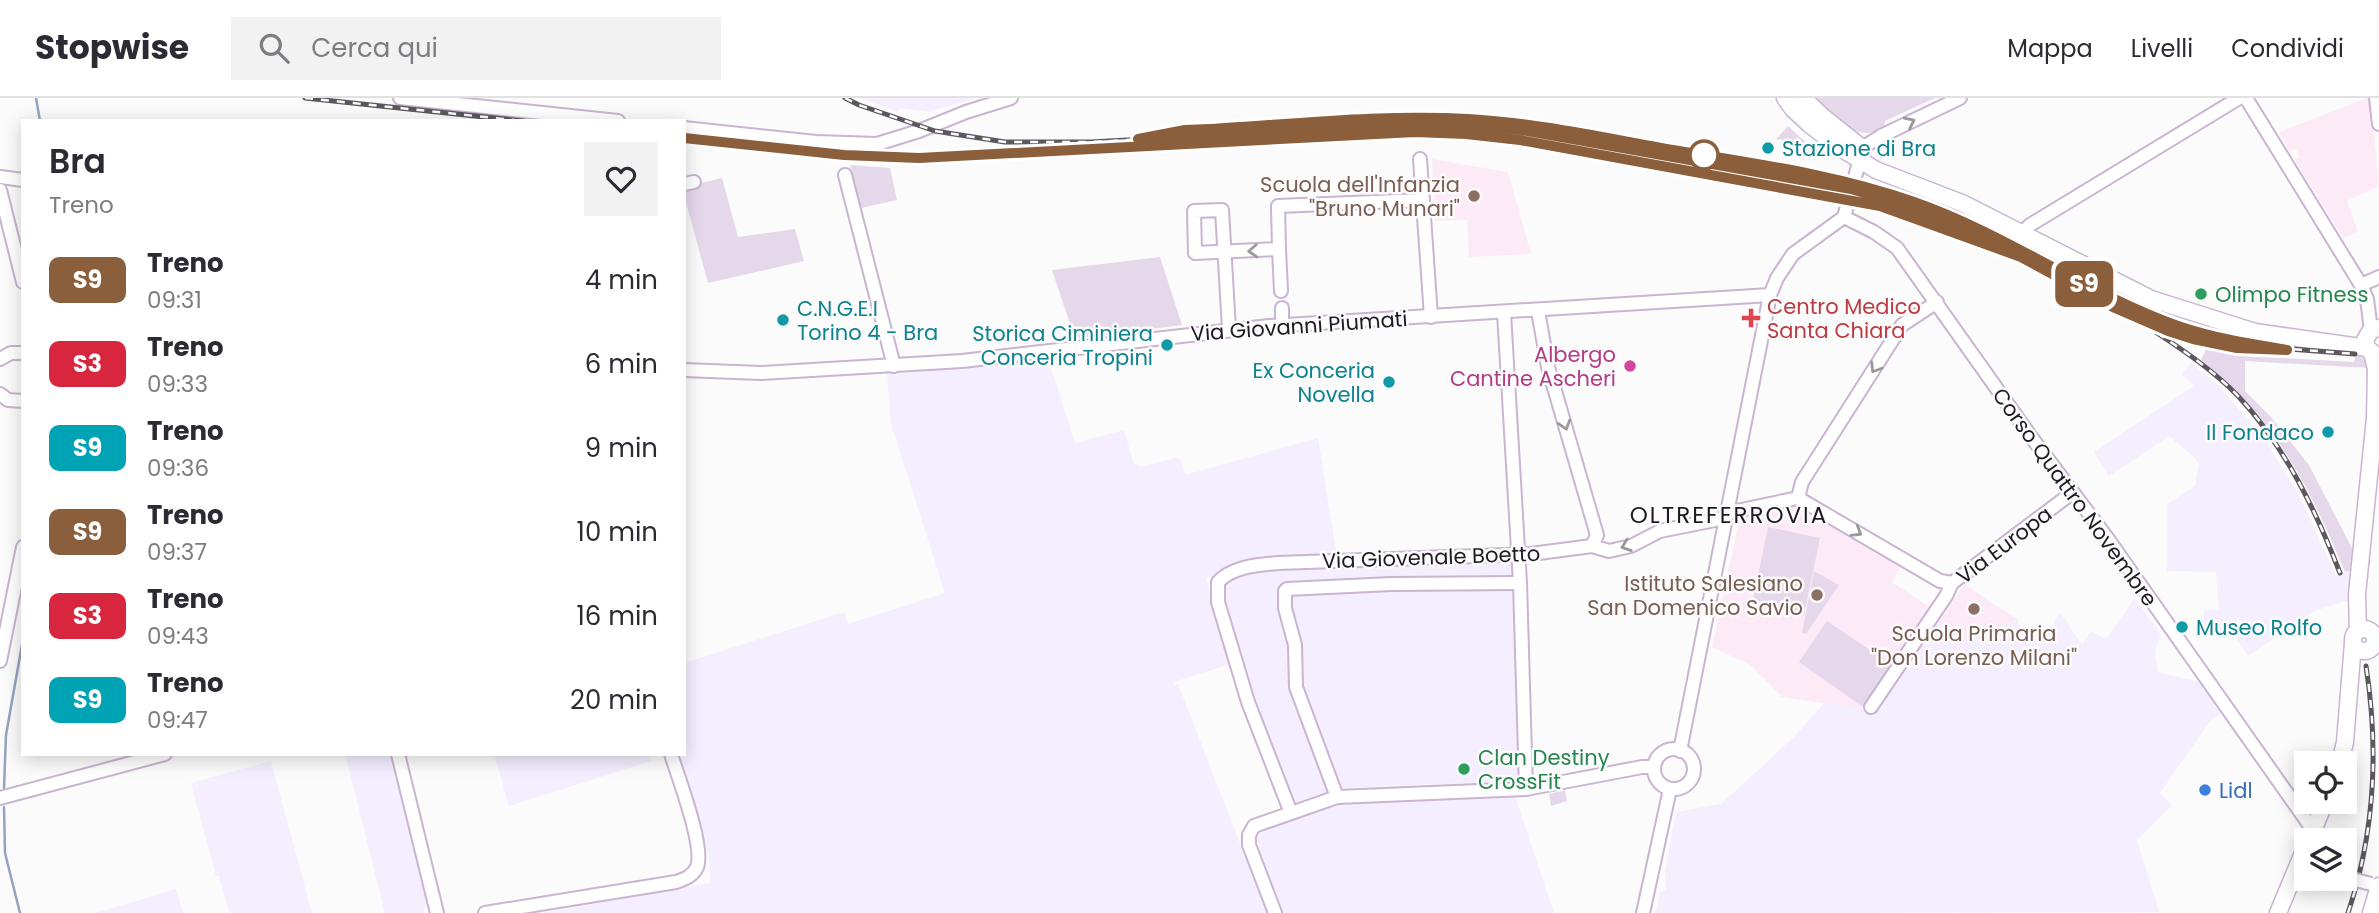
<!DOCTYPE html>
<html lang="it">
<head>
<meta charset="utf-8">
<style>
  :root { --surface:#fff; --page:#f2f2f3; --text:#2b2b33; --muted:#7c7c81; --line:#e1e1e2 }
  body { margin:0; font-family:Poppins,sans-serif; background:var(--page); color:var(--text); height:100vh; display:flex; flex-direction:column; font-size:26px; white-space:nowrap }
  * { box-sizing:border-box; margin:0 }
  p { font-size:23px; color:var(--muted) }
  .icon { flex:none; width:38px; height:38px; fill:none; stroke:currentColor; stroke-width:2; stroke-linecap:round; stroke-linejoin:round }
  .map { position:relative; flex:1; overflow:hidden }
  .details { position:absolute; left:21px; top:21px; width:665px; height:637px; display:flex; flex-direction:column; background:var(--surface); border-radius:0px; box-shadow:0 4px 18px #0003 }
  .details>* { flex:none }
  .badge { padding:0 14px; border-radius:10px; font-size:24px; line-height:46px }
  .controls { position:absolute; left:2294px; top:653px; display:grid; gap:14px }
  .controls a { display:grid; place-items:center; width:63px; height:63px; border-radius:0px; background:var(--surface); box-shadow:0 4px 18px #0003; font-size:35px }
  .map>.badge { position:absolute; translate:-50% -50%; box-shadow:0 0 0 4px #fff }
  .round { display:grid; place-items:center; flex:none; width:74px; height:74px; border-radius:0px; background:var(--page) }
  .summary { display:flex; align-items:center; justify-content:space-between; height:119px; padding:0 28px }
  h1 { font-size:33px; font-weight:600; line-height:52px }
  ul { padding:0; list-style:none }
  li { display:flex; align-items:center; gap:21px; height:84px; padding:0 28px }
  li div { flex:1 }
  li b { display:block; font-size:26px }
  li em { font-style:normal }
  li .badge { min-width:77px; font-weight:700; text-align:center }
  header { display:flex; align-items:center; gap:42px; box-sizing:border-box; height:98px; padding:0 35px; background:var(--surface); border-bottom:2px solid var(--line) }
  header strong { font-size:33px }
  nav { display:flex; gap:38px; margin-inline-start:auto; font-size:24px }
  .search { width:490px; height:63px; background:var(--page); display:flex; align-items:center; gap:18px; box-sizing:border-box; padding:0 24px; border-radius:0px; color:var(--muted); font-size:26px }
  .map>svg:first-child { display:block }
</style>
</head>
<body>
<header>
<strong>Stopwise</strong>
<div class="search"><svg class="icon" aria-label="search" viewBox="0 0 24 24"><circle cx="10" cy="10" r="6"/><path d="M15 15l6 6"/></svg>Cerca qui</div>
<nav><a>Mappa</a><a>Livelli</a><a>Condividi</a></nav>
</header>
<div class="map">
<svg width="2379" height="815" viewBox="0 0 2379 815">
  <rect width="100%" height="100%" fill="#fbfbfb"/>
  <g fill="#f4eeff">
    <path d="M861 0H975L928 14 899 10 898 14Z"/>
    <path d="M1048 260 1075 345 1124 332 1134 366 1141 369 1175 360 1181 362 1185 377 1318 340 1337 459 1227 471 1206 480 1230 566 1174 584 1175 587 1178 586 1267 815H544L710 785 709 758 680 656H684V565L844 514 848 526 945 495 891 326 887 276Z"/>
    <path d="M2191 265 2219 288 2264 340 2300 399 2336 478 2352 472 2349 502 2314 513 2248 558 2233 536H2203L2204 512H2219L2216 474 2167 473V406L2195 388 2199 367 2195 360 2169 338 2109 378 2094 354 2194 288 2182 276Z"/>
    <path d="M1511 457 1519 680 1517 683 1339 690 1292 708 1251 602 1223 505V494L1229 482 1234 478 1275 467Z"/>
    <path d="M2135 500 2161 537 2155 553 2158 574 2199 584 2221 616 2210 623 2160 695 2172 708 2137 742 2159 814 1656 815 1660 794 1666 791 1665 772 1676 714 1721 706 1794 639 1824 605 1877 613 1939 524 1954 535 1979 537 2018 521V526L2047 538 2060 514 2082 547 2091 533 2106 541Z"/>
    <path d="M345 656H393L427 798V807L422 815H385Z"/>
    <path d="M494 656H649L651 663 509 708Z"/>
    <path d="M271 663 312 815H229L219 778H216L191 685Z"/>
    <path d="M1515 698 1554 815H1283L1258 748V740L1264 732 1349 703Z"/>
    <path d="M176 791 183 815H96Z"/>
  </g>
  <g fill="#fcebf7">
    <path d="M2367 0H2371L2379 88 2347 103 2358 134 2343 140 2294 61 2299 60 2297 52 2289 53 2279 34Z"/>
    <path d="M1432 61 1508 74 1531 156 1469 159 1467 122 1435 123Z"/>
    <path d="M1791 405 1900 469 1892 484 1931 510 1861 611 1782 599 1750 567 1712 549 1739 423 1751 425 1754 414Z"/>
    <path d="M1965 486 1990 504 2018 521 1979 537 1954 535 1939 524Z"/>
  </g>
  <g fill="#e6d8eb">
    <path d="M1808 0H1935L1885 23 1884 31C1852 45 1832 18 1808 0Z"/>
    <path d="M1788 28 1809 47 1776 41Z"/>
    <path d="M850 67 890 70 897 102 861 110Z"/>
    <path d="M722 80 738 139 795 131 804 163 708 185 684 97V89Z"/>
    <path d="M1160 159 1182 227 1075 241 1052 172Z"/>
    <path d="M2207 249 2264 259 2354 264 2355 258 2364 260 2369 270 2245 263V293L2271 319 2309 367 2354 454 2352 472 2345 474C2318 409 2288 345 2237 294 2225 283 2213 272 2201 262Z"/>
    <path d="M1768 429 1820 440 1804 517 1752 506Z"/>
    <path d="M1814 473 1839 487 1806 536 1802 535Z"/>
    <path d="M1827 523 1892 567 1863 609 1799 564Z"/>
    <path d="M1565 692 1567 703 1551 708 1549 696Z"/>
  </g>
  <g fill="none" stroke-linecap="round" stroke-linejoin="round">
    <g stroke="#94a3c1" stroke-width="2.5">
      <path d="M36 0 40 23"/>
      <path d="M4 690 6 637 23 541"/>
      <path d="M4 709 5 755 20 815"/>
    </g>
    <g stroke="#c9b4d1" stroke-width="16">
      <g id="minor">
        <path d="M400 0 618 23"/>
        <path d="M2246 0 2361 187 2367 201 2371 232"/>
        <path d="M2376 0 2379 26"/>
        <path d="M684 30 816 44 877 46 919 33 966 14 1011 0"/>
        <path d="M1862 50 1881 38 1960 0"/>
        <path d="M1420 61 1431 219"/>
        <path d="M845 77 894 268"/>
        <path d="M0 79 23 82"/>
        <path d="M684 86 694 84"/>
        <path d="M0 92 23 184"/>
        <path d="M1844 119 1874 134 1897 150 2029 336 2108 441 2320 742"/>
        <path d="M2021 136 2030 127 2239 0"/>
        <path d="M1279 151 1281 193"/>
        <path d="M2361 187 2379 179"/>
        <path d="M1282 210V227"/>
        <path d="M1538 213 1548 269 1597 437 1592 448"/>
        <path d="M1504 215 1520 485 1526 691"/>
        <path d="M1229 231 1222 112 1194 113 1195 155 1279 151 1278 108 1423 102"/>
        <path d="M0 261 11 255H23"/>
        <path d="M684 272 761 275 962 263 1269 228 1770 197 1777 180 1793 156 1844 119 1860 61"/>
        <path d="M0 296 8 302 23 303"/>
        <path d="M1798 400 1802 384 1902 227 1937 204"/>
        <path d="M1727 415 1798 400 1940 483 1952 485"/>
        <path d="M0 563 23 449"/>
        <path d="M1871 609 1946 498 1952 485 2072 395"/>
        <circle cx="1674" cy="671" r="20"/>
        <path d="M1680 653 1770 197"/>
        <path d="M398 656 437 815"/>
        <path d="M1337 699 1296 589 1295 547 1285 510V493L1287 491 1391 486 1520 485"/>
        <path d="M0 700 165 656"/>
        <path d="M1291 715 1248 604 1218 504V484C1233 468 1258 467 1278 465L1531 456 1592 448 1609 453 1631 448 1660 433 1725 420"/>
        <path d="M485 815 676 784C685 781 693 778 697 769 705 749 678 679 671 656"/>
        <path d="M1275 815 1249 747V737L1254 728 1337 699 1526 691 1642 669H1654"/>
        <path d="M1643 815 1670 691"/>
      </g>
    </g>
    <g stroke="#c9b4d1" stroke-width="19">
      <g id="major">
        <path d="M1785 0 1793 11 1809 26 1842 51 1876 72 1962 105 2151 201 2255 234 2367 250"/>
        <path d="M1803 0 1823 19 1862 50 1860 61"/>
        <path d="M2373 255 2367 250 2365 242 2371 232 2379 230"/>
        <circle cx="2364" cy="542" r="11"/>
        <path d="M2358 533 2357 496 2375 320 2376 271 2372 255"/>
        <path d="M2340 665 2345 644 2353 545"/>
        <path d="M2309 742 2325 704"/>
        <path d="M2278 815 2306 748"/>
        <path d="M2371 815 2379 788"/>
      </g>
    </g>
    <use href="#minor" stroke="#fff" stroke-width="12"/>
    <use href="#major" stroke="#fff" stroke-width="16"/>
    <g stroke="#5c565e" stroke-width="5">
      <g id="rail">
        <path d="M305 0 523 23"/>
        <path d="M845 0 859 7 935 33 1005 44H1091L1432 25 1522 32 1700 62 1812 82 1883 99 1943 121 2021 159 2115 210 2168 233 2237 250 2287 252"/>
        <path d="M1494 38 1873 107"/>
        <path d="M684 40 844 57 919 60 1051 54"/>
        <path d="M2157 235C2186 254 2215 274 2238 298 2285 348 2316 413 2340 475"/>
        <path d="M2278 250 2355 256"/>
        <path d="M2348 815C2375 734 2379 652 2366 568"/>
      </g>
    </g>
    <use href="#rail" stroke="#fbfbfb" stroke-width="2.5" stroke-dasharray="8" stroke-linecap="butt"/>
    <g stroke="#c9b4d1" stroke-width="16" stroke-linecap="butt">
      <path id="minor-bridge" d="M2345 779 2371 786"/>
    </g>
    <use href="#minor-bridge" stroke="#fff" stroke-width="12"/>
  </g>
  <defs><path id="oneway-chevron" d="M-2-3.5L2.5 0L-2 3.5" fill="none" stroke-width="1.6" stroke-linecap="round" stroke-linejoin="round" transform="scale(1.75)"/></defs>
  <g stroke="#9b989c">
    <use href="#oneway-chevron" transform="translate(1910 24) rotate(-26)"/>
    <use href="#oneway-chevron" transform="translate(1253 153) rotate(177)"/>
    <use href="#oneway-chevron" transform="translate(1875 270) rotate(122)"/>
    <use href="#oneway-chevron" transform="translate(1565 327) rotate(73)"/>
    <use href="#oneway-chevron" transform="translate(1857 434) rotate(31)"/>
    <use href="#oneway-chevron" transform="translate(1626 448) rotate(161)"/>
  </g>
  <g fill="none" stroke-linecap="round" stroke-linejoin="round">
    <g stroke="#fff" stroke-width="16">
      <path id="line" d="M684 40 844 57 919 60 1415 34 1466 36 1520 42 1880 108 2021 159 2115 210 2168 233 2193 241 2237 250 2287 252C2250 246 2213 240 2178 228 2086 195 2006 136 1914 104 1838 77 1757 66 1679 53 1609 41 1539 25 1468 21 1382 16 1295 26 1210 31L1185 32 1138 41C1266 34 1395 17 1522 32L1851 91 1914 110 2002 150"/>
    </g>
    <use href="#line" stroke="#8b5e3c" stroke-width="10"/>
  </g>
  <g fill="#0f9aa8" stroke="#fbfbfb" stroke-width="2.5">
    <circle cx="1768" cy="50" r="7"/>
    <circle cx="783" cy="222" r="7"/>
    <circle cx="1167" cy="247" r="7"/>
    <circle cx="1389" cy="284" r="7"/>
    <circle cx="2328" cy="334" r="7"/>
    <circle cx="2182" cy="529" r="7"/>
  </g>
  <circle fill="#fff" stroke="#8b5e3c" stroke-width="3.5" cx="1704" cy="57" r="14"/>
  <g fill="#8d6e63" stroke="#fbfbfb" stroke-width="2.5">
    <circle cx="1474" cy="98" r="7"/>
    <circle cx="1817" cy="497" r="7"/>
    <circle cx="1974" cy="511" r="7"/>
  </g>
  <g fill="#2e9e5b" stroke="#fbfbfb" stroke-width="2.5">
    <circle cx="2201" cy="196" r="7"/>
    <circle cx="1464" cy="671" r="7"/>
  </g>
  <path fill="#e0444e" stroke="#fbfbfb" stroke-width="2.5" d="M1747.5 209.5h7v7h7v7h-7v7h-7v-7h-7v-7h7z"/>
  <circle fill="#d1479c" stroke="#fbfbfb" stroke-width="2.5" cx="1630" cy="268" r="7"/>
  <circle fill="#3f7fe0" stroke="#fbfbfb" stroke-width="2.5" cx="2205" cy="692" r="7"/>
  <g text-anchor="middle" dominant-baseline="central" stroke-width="5" stroke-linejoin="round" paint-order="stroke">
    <g font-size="21" fill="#0d838f" stroke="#fbfbfb" text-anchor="start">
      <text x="1782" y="50">Stazione di Bra</text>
      <text x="797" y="210">C.N.G.E.I<tspan x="797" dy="24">Torino 4 - Bra</tspan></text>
      <text x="1153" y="235" text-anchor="end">Storica Ciminiera<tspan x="1153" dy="24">Conceria Tropini</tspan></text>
      <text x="1375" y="272" text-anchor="end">Ex Conceria<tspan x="1375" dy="24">Novella</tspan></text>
      <text x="2314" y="334" text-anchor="end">Il Fondaco</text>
      <text x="2196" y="529">Museo Rolfo</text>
    </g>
    <g font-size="21" fill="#785e54" stroke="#fbfbfb" text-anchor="end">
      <text x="1460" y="86">Scuola dell'Infanzia<tspan x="1460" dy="24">"Bruno Munari"</tspan></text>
      <text x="1803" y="485">Istituto Salesiano<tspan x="1803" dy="24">San Domenico Savio</tspan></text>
      <text x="1974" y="535" text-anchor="middle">Scuola Primaria<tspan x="1974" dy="24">"Don Lorenzo Milani"</tspan></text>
    </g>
    <g font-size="21" fill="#27864d" stroke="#fbfbfb" text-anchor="start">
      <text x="2215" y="196">Olimpo Fitness</text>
      <text x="1478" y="659">Clan Destiny<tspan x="1478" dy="24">CrossFit</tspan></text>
    </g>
    <g font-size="21" fill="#be3a42" stroke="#fbfbfb" text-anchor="start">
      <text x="1767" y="208">Centro Medico<tspan x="1767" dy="24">Santa Chiara</tspan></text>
    </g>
    <g font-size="21" fill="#201923" stroke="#fbfbfb">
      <text transform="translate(1299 228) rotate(-4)">Via Giovanni Piumati</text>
      <text transform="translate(2075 399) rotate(54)">Corso Quattro Novembre</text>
      <text transform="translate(2004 447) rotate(-37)">Via Europa</text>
      <text transform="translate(1431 459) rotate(-2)">Via Giovenale Boetto</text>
    </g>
    <g font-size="21" fill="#b23c85" stroke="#fbfbfb" text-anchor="end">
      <text x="1616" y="256">Albergo<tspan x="1616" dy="24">Cantine Ascheri</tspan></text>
    </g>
    <g font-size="21" fill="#366cbe" stroke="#fbfbfb" text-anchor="start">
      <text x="2219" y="692">Lidl</text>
    </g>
    <g font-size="23" letter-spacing="2" fill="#201923" stroke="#fbfbfb">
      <text x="1729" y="417">OLTREFERROVIA</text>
    </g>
  </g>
</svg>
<div class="controls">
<a><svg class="icon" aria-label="locate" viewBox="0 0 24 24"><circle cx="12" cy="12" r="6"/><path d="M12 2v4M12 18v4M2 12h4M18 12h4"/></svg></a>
<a><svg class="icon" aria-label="layers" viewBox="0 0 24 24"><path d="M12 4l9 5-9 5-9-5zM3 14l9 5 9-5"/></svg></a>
</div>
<b class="badge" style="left:2084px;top:186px;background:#8b5e3c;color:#fff">S9</b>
<section class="details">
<div class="summary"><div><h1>Bra</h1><p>Treno</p></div><a class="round"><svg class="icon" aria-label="heart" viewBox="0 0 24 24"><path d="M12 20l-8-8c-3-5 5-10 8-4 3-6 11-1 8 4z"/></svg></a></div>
<ul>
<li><span class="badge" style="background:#8b5e3c;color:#fff">S9</span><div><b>Treno</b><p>09:31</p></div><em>4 min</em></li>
<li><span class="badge" style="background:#d7263d;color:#fff">S3</span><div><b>Treno</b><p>09:33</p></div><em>6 min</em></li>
<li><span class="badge" style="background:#00a3b4;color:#fff">S9</span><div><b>Treno</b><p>09:36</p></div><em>9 min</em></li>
<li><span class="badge" style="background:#8b5e3c;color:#fff">S9</span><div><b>Treno</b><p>09:37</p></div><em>10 min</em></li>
<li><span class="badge" style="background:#d7263d;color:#fff">S3</span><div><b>Treno</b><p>09:43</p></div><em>16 min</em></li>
<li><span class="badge" style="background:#00a3b4;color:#fff">S9</span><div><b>Treno</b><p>09:47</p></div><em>20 min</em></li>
</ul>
</section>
</div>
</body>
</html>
